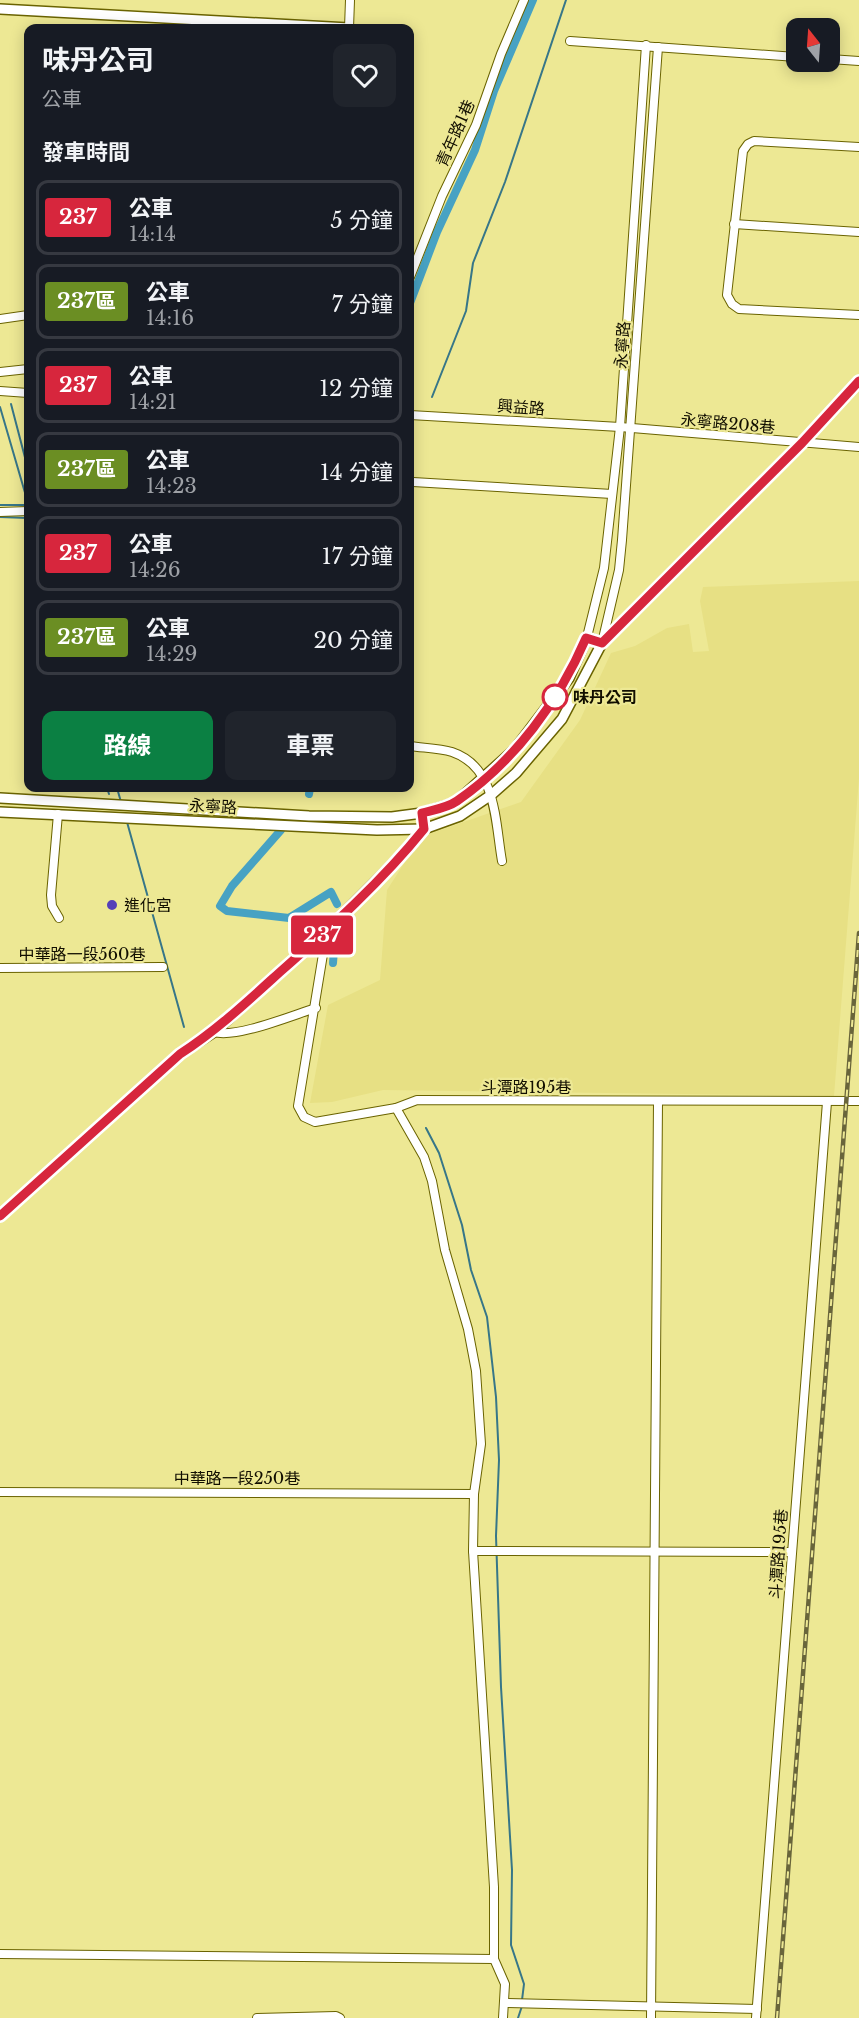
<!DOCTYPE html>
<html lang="zh-TW">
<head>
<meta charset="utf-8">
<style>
  :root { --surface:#171b24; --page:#20242c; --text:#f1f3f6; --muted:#9ea1a6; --line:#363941; --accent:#0b8043 }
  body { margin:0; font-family:"Libre Baskerville","Noto Sans TC",serif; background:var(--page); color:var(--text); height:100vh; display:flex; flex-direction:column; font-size:22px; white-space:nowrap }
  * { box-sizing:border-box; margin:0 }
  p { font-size:20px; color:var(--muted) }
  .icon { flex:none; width:33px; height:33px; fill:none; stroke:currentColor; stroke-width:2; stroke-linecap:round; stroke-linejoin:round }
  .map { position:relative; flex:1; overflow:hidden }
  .side { position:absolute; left:24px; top:24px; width:390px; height:768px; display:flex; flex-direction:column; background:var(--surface); border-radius:12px; box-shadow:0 3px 15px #0003 }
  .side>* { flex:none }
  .badge { padding:0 12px; border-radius:4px; font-size:21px; line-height:39px }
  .needle { width:39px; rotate:343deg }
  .controls { position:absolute; left:786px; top:18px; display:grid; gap:12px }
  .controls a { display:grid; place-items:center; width:54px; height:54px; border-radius:12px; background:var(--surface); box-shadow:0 3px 15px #0003; font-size:30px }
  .map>.badge { position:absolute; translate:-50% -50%; box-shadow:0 0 0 3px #fff }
  h2 { padding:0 18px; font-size:22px; line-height:54px }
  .round { display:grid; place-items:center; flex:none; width:63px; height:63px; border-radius:12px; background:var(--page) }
  .headline { display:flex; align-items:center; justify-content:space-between; height:102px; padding:0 18px }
  h1 { font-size:28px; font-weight:700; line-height:45px }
  .action { display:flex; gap:12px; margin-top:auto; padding:12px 18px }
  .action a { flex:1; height:69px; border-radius:12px; background:var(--accent); color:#fff; font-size:24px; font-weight:700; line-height:69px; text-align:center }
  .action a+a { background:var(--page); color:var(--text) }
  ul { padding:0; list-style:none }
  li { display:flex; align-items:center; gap:18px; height:75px; margin:0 12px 9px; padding:0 6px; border:3px solid var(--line); border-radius:12px }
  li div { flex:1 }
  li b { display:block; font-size:22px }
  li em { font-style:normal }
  li .badge { min-width:66px; font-weight:700; text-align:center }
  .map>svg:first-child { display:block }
</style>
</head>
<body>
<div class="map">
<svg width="859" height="2018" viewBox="0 0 859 2018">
  <rect width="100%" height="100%" fill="#ede894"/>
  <path fill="#e7e084" d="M859 581V778L834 1096 383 1090 332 1102 310 1103 328 1005 380 980 387 890 421 837 521 802 580 720 611 653 635 646 667 628 689 624 693 652 709 651 700 601 703 587Z"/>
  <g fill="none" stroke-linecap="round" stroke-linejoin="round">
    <g stroke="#377688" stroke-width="2">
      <path d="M432 397 466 311 473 263 505 182 566 0"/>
      <path d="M11 404 28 469"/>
      <path d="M0 407 28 503"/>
      <path d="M0 505H28"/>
      <path d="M0 517 28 518"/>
      <path d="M107 788 109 794"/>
      <path d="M117 788 121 802"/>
      <path d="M127 822 184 1027"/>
      <path d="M426 1128 439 1153 462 1225 471 1270 487 1317 496 1397 499 1460 496 1536 501 1687 512 1870 511 1945 524 1984 522 2000"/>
      <path d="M518 2018 522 2006"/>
    </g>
    <g stroke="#47a2c3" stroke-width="8">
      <path d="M410 303 437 232 475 150 494 91 533 0"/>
      <path d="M309 794 310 788"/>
      <path d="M281 830 232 886 220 906 227 911 289 918 331 892 337 904"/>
      <path d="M333 963 336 924"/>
    </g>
    <g stroke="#6a6300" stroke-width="10">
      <g id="minor">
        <path d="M349 28 350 0"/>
        <path d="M570 41 796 57"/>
        <path d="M830 59 859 61"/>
        <path d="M859 147 754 141 748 144 743 151 727 295 732 304 739 309 859 315"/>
        <path d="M734 224 859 232"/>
        <path d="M410 277 442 196 476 125 501 54 524 0"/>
        <path d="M0 319 28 315"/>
        <path d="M0 372 28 369"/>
        <path d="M0 391 28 393"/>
        <path d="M410 415 620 427 859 447"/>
        <path d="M413 482 612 494"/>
        <path d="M0 512 28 511"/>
        <path d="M587 637 604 568 620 427 646 45"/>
        <path d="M602 643 619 570 622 540 658 47"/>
        <path d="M410 746C423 748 439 748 452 752 497 767 495 822 502 861"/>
        <path d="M58 814 51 895 52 906 59 918"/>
        <path d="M327 930 298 1106 304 1117 315 1122 396 1108 424 1157 432 1181 445 1250 468 1329 476 1371 481 1444 474 1494 473 1551 494 1887V1959L505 1984 503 2018"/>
        <path d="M0 968 163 967"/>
        <path d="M214 1032C235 1039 293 1015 316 1008"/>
        <path d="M396 1108 417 1100 859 1101"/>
        <path d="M0 1492 474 1494"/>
        <path d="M473 1551 792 1552"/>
        <path d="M0 1954 494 1959"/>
        <path d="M505 2003 757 2009"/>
        <path d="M257 2018 336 2016 340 2018"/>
        <path d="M651 2018 658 1101"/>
        <path d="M756 2018 827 1102"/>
      </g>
    </g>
    <g stroke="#6a6300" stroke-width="12">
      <g id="tertiary">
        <path d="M0 9 349 28"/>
        <path d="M0 798 309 816 392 817 422 813 455 803 515 749 569 678 587 637 602 643"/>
        <path d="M0 812 377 830 424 829"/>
        <path d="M0 1216 180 1054 214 1032 327 930 408 849 424 829 460 816 491 795 516 773 562 719 602 643 802 443 859 381"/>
      </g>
    </g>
    <use href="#minor" stroke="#fff" stroke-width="8"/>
    <use href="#tertiary" stroke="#fff" stroke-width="9"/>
    <g stroke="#69653b" stroke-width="4.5">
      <path id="rail" d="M777 2018 859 933"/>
    </g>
    <use href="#rail" stroke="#ede894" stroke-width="2" stroke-dasharray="7" stroke-linecap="butt"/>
  </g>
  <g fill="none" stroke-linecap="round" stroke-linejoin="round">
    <g stroke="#fff" stroke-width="14">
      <path id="line" d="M0 1216 180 1054C217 1030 248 1001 280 972 330 928 382 881 424 829L422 813C433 810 447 808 457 801 515 761 559 701 586 638L602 643 802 443 859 381"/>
    </g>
    <use href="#line" stroke="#d7263d" stroke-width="9"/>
  </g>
  <circle fill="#fff" stroke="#d7263d" stroke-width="3" cx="555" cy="697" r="12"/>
  <circle fill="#5540b8" stroke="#ede894" stroke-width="2" cx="112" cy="905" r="6"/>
  <g text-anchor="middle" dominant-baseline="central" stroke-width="4.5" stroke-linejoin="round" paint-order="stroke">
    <g font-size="16" fill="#110e00" stroke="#ede894">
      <text transform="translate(455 133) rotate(-66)">青年路1巷</text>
      <text transform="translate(622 345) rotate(-86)">永寧路</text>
      <text transform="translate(521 407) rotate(4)">興益路</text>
      <text transform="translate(728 423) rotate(5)">永寧路208巷</text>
      <text transform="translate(213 806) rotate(3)">永寧路</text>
      <text x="82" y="954">中華路一段560巷</text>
      <text x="526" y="1087">斗潭路195巷</text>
      <text x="237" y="1478">中華路一段250巷</text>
      <text transform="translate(778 1554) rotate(-86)">斗潭路195巷</text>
    </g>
    <g font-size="16" font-weight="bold" fill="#110e00" stroke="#ede894" text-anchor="start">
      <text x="573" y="697">味丹公司</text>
    </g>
    <g font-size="16" fill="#110e00" stroke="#ede894" text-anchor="start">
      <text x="124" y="905">進化宮</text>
    </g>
  </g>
</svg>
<div class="controls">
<a><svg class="needle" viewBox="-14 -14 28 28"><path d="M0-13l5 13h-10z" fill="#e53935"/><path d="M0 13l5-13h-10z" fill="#9ea1a6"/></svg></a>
</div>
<b class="badge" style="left:322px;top:935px;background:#d7263d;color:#fff">237</b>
<section class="side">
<div class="headline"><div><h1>味丹公司</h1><p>公車</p></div><a class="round"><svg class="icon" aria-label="heart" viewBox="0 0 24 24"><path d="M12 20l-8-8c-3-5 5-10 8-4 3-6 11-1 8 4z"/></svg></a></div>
<h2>發車時間</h2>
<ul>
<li><span class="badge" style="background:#d7263d;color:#fff">237</span><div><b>公車</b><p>14:14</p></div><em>5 分鐘</em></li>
<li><span class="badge" style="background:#6b8e23;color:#fff">237區</span><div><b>公車</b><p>14:16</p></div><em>7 分鐘</em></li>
<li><span class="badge" style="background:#d7263d;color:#fff">237</span><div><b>公車</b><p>14:21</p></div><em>12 分鐘</em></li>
<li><span class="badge" style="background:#6b8e23;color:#fff">237區</span><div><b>公車</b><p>14:23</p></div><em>14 分鐘</em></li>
<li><span class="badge" style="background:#d7263d;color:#fff">237</span><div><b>公車</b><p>14:26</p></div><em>17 分鐘</em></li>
<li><span class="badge" style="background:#6b8e23;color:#fff">237區</span><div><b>公車</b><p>14:29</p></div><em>20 分鐘</em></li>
</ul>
<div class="action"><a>路線</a><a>車票</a></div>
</section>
</div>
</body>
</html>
